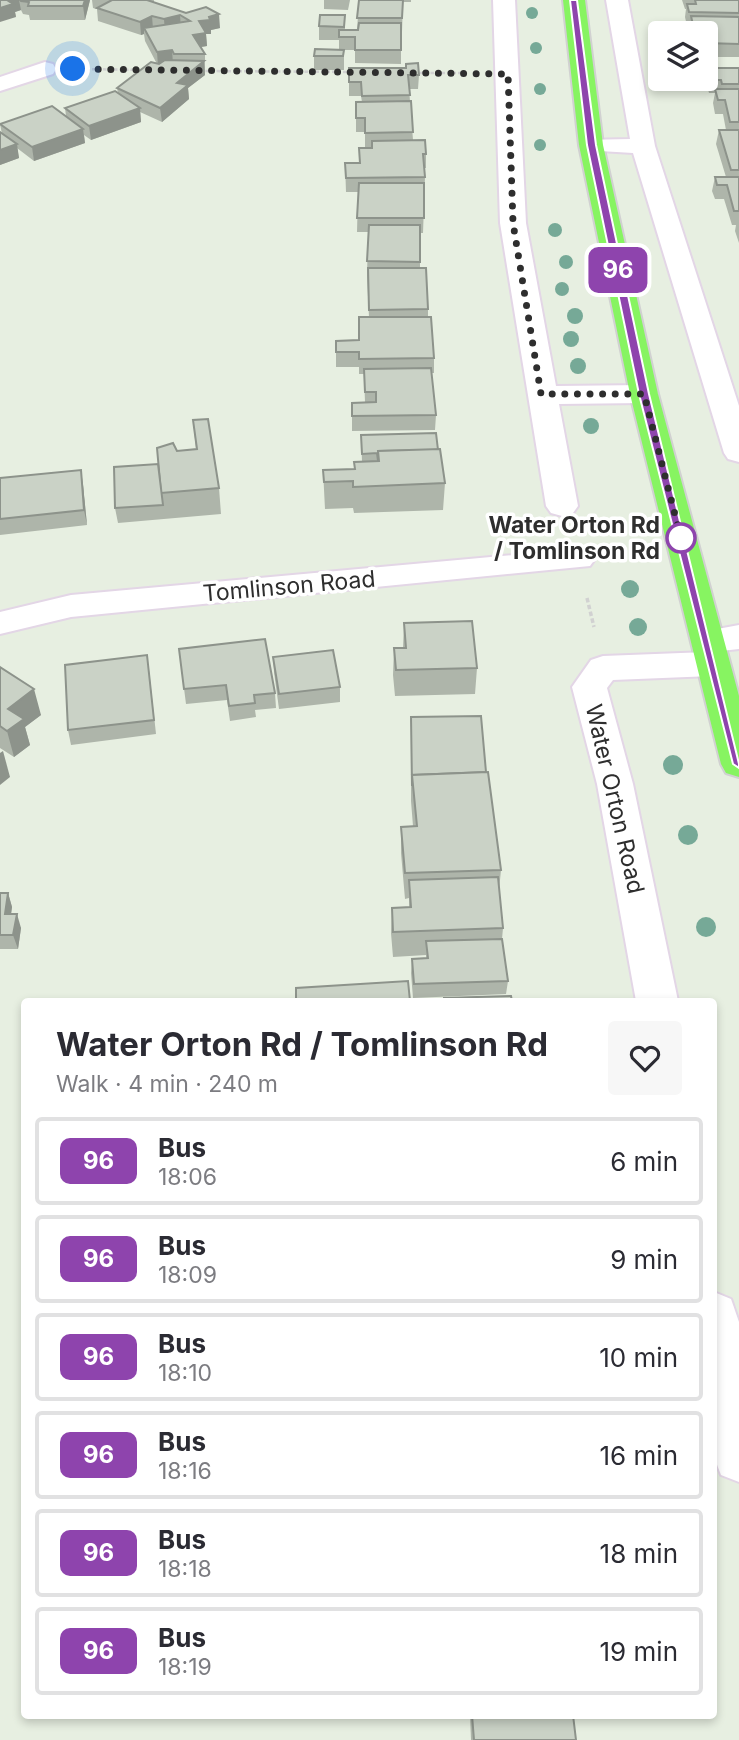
<!DOCTYPE html>
<html lang="en">
<head>
<meta charset="utf-8">
<style>
  :root { --surface:#fff; --page:#f7f7f7; --text:#2b2b33; --muted:#7c7c81; --line:#e1e1e2 }
  body { margin:0; font-family:Inter,sans-serif; background:var(--page); color:var(--text); height:100vh; display:flex; flex-direction:column; font-size:26px; white-space:nowrap }
  * { box-sizing:border-box; margin:0 }
  p { font-size:23px; color:var(--muted) }
  .icon { flex:none; width:38px; height:38px; fill:none; stroke:currentColor; stroke-width:2; stroke-linecap:round; stroke-linejoin:round }
  .map { position:relative; flex:1; overflow:hidden }
  .side { position:absolute; left:21px; top:998px; width:696px; height:721px; display:flex; flex-direction:column; background:var(--surface); border-radius:7px; box-shadow:0 4px 10px #0003 }
  .side>* { flex:none }
  .badge { padding:0 14px; border-radius:10px; font-size:24px; line-height:46px }
  .buttons { position:absolute; left:648px; top:21px; display:grid; gap:14px }
  .buttons a { display:grid; place-items:center; width:70px; height:70px; border-radius:7px; background:var(--surface); box-shadow:0 4px 10px #0003; font-size:35px }
  .you { position:absolute; width:35px; height:35px; margin:-18px; border:5px solid #fff; border-radius:50%; background:#1a73e8; box-shadow:0 0 0 10px #1a73e833 }
  .map>.badge { position:absolute; translate:-50% -50%; box-shadow:0 0 0 4px #fff }
  .round { display:grid; place-items:center; flex:none; width:74px; height:74px; border-radius:7px; background:var(--page) }
  .head { display:flex; align-items:center; justify-content:space-between; height:119px; padding:0 35px }
  h1 { font-size:33px; font-weight:700; line-height:52px }
  ul { padding:0; list-style:none }
  li { display:flex; align-items:center; gap:21px; height:88px; margin:0 14px 10px; padding:0 21px; border:4px solid var(--line); border-radius:7px }
  li div { flex:1 }
  li b { display:block; font-size:26px }
  li em { font-style:normal }
  li .badge { min-width:77px; font-weight:700; text-align:center }
  .map>svg:first-child { display:block }
</style>
</head>
<body>
<div class="map">
<svg width="739" height="1740" viewBox="0 0 739 1740">
  <rect width="100%" height="100%" fill="#e7efe1"/>
  <g fill="none" stroke-linecap="round" stroke-linejoin="round">
    <g stroke="#e3d6e6" stroke-width="4">
      <g id="minor">
        <path d="M493 0H515L526 223 556 386 644 385 654 388 658 394 654 400 644 403 559 404 578 506 573 513 562 516 551 513 546 506 500 223Z"/>
        <path d="M606 0H628L655 146 739 406V462L728 459 724 453 633 153 583 150 579 145 583 140 630 139Z"/>
        <path d="M45 62 53 64 56 69 53 74 0 91V77Z"/>
        <path d="M579 549 590 552 595 559 590 566 71 617 0 634V612L71 595Z"/>
        <path d="M739 625V649L712 652 724 656 729 664 724 672 712 676 613 680 607 688 633 784 678 1001H636L597 784 572 687 591 660 603 656 707 652 696 649 691 641 696 633Z"/>
        <path d="M714 1292 731 1299 739 1322V1482L721 1475 714 1457Z"/>
      </g>
    </g>
    <g stroke="#d1d1d1" stroke-width="4">
      <path id="major" d="M563 0H585L603 145 658 394 739 696V777L726 773 721 764 630 394 579 145Z"/>
    </g>
    <g stroke="#d1d1d1" stroke-width="2.5" stroke-dasharray="3.5 2" stroke-linecap="butt">
      <path d="M81 69 146 70"/>
      <path d="M200 71 353 72"/>
      <path d="M414 73H465"/>
    </g>
    <path stroke="#d1d1d1" stroke-width="3.5" stroke-dasharray="4.5 2.5" stroke-linecap="butt" d="M587 598 594 627"/>
    <use href="#minor" fill="#fff" fill-rule="evenodd"/>
    <use href="#major" fill="#87f461" fill-rule="evenodd"/>
  </g>
  <g fill="#76a997">
    <circle cx="532" cy="13" r="6"/>
    <circle cx="536" cy="48" r="6"/>
    <circle cx="540" cy="89" r="6"/>
    <circle cx="540" cy="145" r="6"/>
    <circle cx="555" cy="230" r="7"/>
    <circle cx="566" cy="262" r="7"/>
    <circle cx="562" cy="289" r="7"/>
    <circle cx="575" cy="316" r="8"/>
    <circle cx="571" cy="339" r="8"/>
    <circle cx="578" cy="366" r="8"/>
    <circle cx="591" cy="426" r="8"/>
    <circle cx="630" cy="589" r="9"/>
    <circle cx="638" cy="627" r="9"/>
    <circle cx="673" cy="765" r="10"/>
    <circle cx="688" cy="835" r="10"/>
    <circle cx="706" cy="927" r="10"/>
  </g>
  <g fill="#aeb5aa">
    <path d="M0 0H90L85 20H30L29 15 23 14 21 10 15 12 16 17Z"/>
    <path d="M92 0H154V3L220 28 211 30V34H206L207 46 201 47 205 54V75L188 88 189 99 162 122 140 112 141 122 91 140 84 135 85 143 34 161 17 148 19 158 0 165V132L2 134 0 124 66 116 65 108 118 93 117 88 157 64 145 41 144 34 141 35 98 21 97 9 93 8Z"/>
    <path d="M324 0H350L348 10 324 9Z"/>
    <path d="M359 0H411V2H403L402 32H401V64L355 63V50H344V70H314V56L339 50V40H319V26L345 15V30H357Z"/>
    <path d="M682 0H739V57H705V33H690L689 26H687L685 17 686 9H685Z"/>
    <path d="M349 68H406L419 75 418 89H409L410 101 413 140 426 154V168H424L425 177 423 233H420V268L428 309V317L434 358V373H431L436 415 435 430 352 431V403L365 402 364 374H359V367H336V341L359 340 369 317 367 276 368 232H357L358 192H346L345 163H359V148H372V147H365V132H356V102H362L361 96H349Z"/>
    <path d="M708 68H739V243L735 231 736 225H732L724 199H715L712 191 715 177H726L716 144 719 130H726L723 114H715L713 103 715 93H709L706 82Z"/>
    <path d="M193 420 219 488 221 514 118 523 115 508 158 464 177 451 196 449Z"/>
    <path d="M361 435 438 450 445 483 443 510 354 513 353 508 325 509 323 470 354 469V462L362 461Z"/>
    <path d="M0 478 83 485 87 525 0 535Z"/>
    <path d="M404 623 477 668 475 694 395 696 393 675 394 648H403Z"/>
    <path d="M179 649 275 693 276 708 255 710 256 717 230 721 227 700 186 704Z"/>
    <path d="M273 657 340 687V702L279 709 274 672Z"/>
    <path d="M0 667 41 715 25 727 30 745 14 757 0 748Z"/>
    <path d="M149 670 156 734 71 745 68 730Z"/>
    <path d="M411 717 486 772 501 870 499 890 503 928 502 939 508 981 506 994 413 998 411 973 412 959 426 958V955L393 957 391 933 392 908 409 907V898L405 899 401 853V827L413 826 411 801Z"/>
    <path d="M0 893H8L12 907 11 914 21 928 18 949H0Z"/>
    <path d="M470 1715H573L576 1740H471Z"/>
  </g>
  <g fill="#8d938b">
    <path d="M7 0H19L21 10 15 12 16 17 0 22V8Z"/>
    <path d="M85 0H90L85 20 83 6Z"/>
    <path d="M219 14 220 28 211 30V34H206L207 46 194 48 193 35 199 21 209 17Z"/>
    <path d="M180 15 181 28 165 33 164 19Z"/>
    <path d="M152 16 153 29 144 28V34L141 35 140 22Z"/>
    <path d="M172 50 173 64 158 66 157 52Z"/>
    <path d="M204 61 205 75 188 88 189 99 162 122 160 108 177 83Z"/>
    <path d="M140 108 141 122 91 140 89 126Z"/>
    <path d="M83 129 85 143 34 161 32 147Z"/>
    <path d="M17 144 19 158 0 165V150Z"/>
    <path d="M81 470 83 485 87 525 84 510Z"/>
    <path d="M34 689 41 715 25 727 30 745 14 757 7 731 8 709Z"/>
    <path d="M3 751 10 777 0 785V753Z"/>
    <path d="M8 893 12 907 9 928 5 914Z"/>
    <path d="M17 914 21 928 18 949 13 935Z"/>
  </g>
  <g fill="#cad2c6" stroke="#8d938b" stroke-width="2">
    <path d="M0 0H8H7L13 4 0 8Z"/>
    <path d="M20 0H85L83 6H28L29 2 21 1Z"/>
    <path d="M112 0H147L186 13 206 7 219 14 209 17 210 20 199 21 206 33 193 35 205 54H174L172 50 157 52 144 28 190 21 180 15 164 19 152 16 140 22 97 8Z"/>
    <path d="M359 0H403L402 18H357Z"/>
    <path d="M695 0H739V13L689 12 687 4H696Z"/>
    <path d="M320 15H345L344 27 319 26Z"/>
    <path d="M691 16 739 17V44L705 43V33H704L702 25H693Z"/>
    <path d="M359 23H401V50H355V37H339V30H358Z"/>
    <path d="M315 49 344 50 343 56H314Z"/>
    <path d="M165 60 204 61 177 83 188 85 160 108 117 88 151 62 159 64Z"/>
    <path d="M418 63 419 75H408L410 95 362 96 361 82H349V68H406V64Z"/>
    <path d="M708 68H739V84H722L721 80H711Z"/>
    <path d="M715 89H739V122H730L725 100H718Z"/>
    <path d="M115 91 140 108 89 126 65 108Z"/>
    <path d="M411 101 413 132 365 133V118H356V102Z"/>
    <path d="M52 106 83 129 32 147 0 124Z"/>
    <path d="M719 130H739V170H731Z"/>
    <path d="M0 132 17 144 0 150Z"/>
    <path d="M425 140 426 154H423L425 177 346 178 345 163H360L359 148H372V141Z"/>
    <path d="M715 177H739V211H734L727 185H717Z"/>
    <path d="M359 183H424V218H357Z"/>
    <path d="M369 225H420V262L367 261Z"/>
    <path d="M368 268H426L428 309 369 310Z"/>
    <path d="M359 317H431L434 358 359 359V352H336V341L359 340Z"/>
    <path d="M431 368 436 415 352 416V403L376 402V392H365L364 369Z"/>
    <path d="M208 419 219 488 161 493 157 448 173 443 177 451 197 449 193 420Z"/>
    <path d="M436 433 438 450 378 451V461L377 453 362 454 361 435Z"/>
    <path d="M440 449 445 483 353 487V481L324 482 323 470 355 469 354 462 379 461 378 451Z"/>
    <path d="M158 464 163 505 115 508 114 467Z"/>
    <path d="M81 470 84 510 0 519V478Z"/>
    <path d="M472 621 477 668 396 670 394 648H406L404 623Z"/>
    <path d="M265 639 275 693 254 695 255 703 229 706 226 685 184 689 179 649Z"/>
    <path d="M333 650 340 687 279 694 273 657Z"/>
    <path d="M147 655 154 720 68 730 65 665Z"/>
    <path d="M0 667 34 689 8 709 24 719 7 731 0 726Z"/>
    <path d="M481 716 486 772 412 775V786L411 717Z"/>
    <path d="M488 772 501 870 405 873 401 827 417 826 412 775Z"/>
    <path d="M498 877 503 928 393 932 392 908 411 907 409 880Z"/>
    <path d="M0 893H8L5 914H17L13 935H0Z"/>
    <path d="M502 939 508 981 414 984 412 959 428 958 426 941Z"/>
    <path d="M408 981 410 1001H296V988Z"/>
    <path d="M511 996 512 1001H444V998Z"/>
    <path d="M472 1715H573L576 1740H474Z"/>
  </g>
  <path fill="#8e44ad" stroke="#fff" stroke-width="2" d="M570 0H577L596 145 649 394 739 764V768L733 764 639 394 587 145Z"/>
  <g fill="none" stroke-linecap="round" stroke-linejoin="round">
    <path stroke="#2e2e2e" stroke-width="7" stroke-dasharray="0 12.6" d="M73 69 508 74 513 223 541 394H644L682 542 681 538"/>
  </g>
  <circle fill="#fff" stroke="#8e44ad" stroke-width="3.5" cx="681" cy="538" r="14"/>
  <g text-anchor="middle" dominant-baseline="central" stroke-width="7" stroke-linejoin="round" paint-order="stroke">
    <g font-size="23" font-weight="bold" fill="#2e2e2e" stroke="#fff" text-anchor="end">
      <text x="660" y="525">Water Orton Rd<tspan x="660" dy="26">/ Tomlinson Rd</tspan></text>
    </g>
    <g font-size="23" fill="#2e2e2e" stroke="#fff">
      <text transform="translate(289 586) rotate(-5)">Tomlinson Road</text>
      <text transform="translate(615 799) rotate(77)">Water Orton Road</text>
    </g>
  </g>
</svg>
<div class="buttons">
<a><svg class="icon" aria-label="layers" viewBox="0 0 24 24"><path d="M12 4l9 5-9 5-9-5zM3 14l9 5 9-5"/></svg></a>
</div>
<div class="you" style="left:73px;top:69px"></div>
<b class="badge" style="left:618px;top:270px;background:#8e44ad;color:#fff">96</b>
<section class="side">
<div class="head"><div><h1>Water Orton Rd / Tomlinson Rd</h1><p>Walk · 4 min · 240 m</p></div><a class="round"><svg class="icon" aria-label="heart" viewBox="0 0 24 24"><path d="M12 20l-8-8c-3-5 5-10 8-4 3-6 11-1 8 4z"/></svg></a></div>
<ul>
<li><span class="badge" style="background:#8e44ad;color:#fff">96</span><div><b>Bus</b><p>18:06</p></div><em>6 min</em></li>
<li><span class="badge" style="background:#8e44ad;color:#fff">96</span><div><b>Bus</b><p>18:09</p></div><em>9 min</em></li>
<li><span class="badge" style="background:#8e44ad;color:#fff">96</span><div><b>Bus</b><p>18:10</p></div><em>10 min</em></li>
<li><span class="badge" style="background:#8e44ad;color:#fff">96</span><div><b>Bus</b><p>18:16</p></div><em>16 min</em></li>
<li><span class="badge" style="background:#8e44ad;color:#fff">96</span><div><b>Bus</b><p>18:18</p></div><em>18 min</em></li>
<li><span class="badge" style="background:#8e44ad;color:#fff">96</span><div><b>Bus</b><p>18:19</p></div><em>19 min</em></li>
</ul>
</section>
</div>
</body>
</html>
